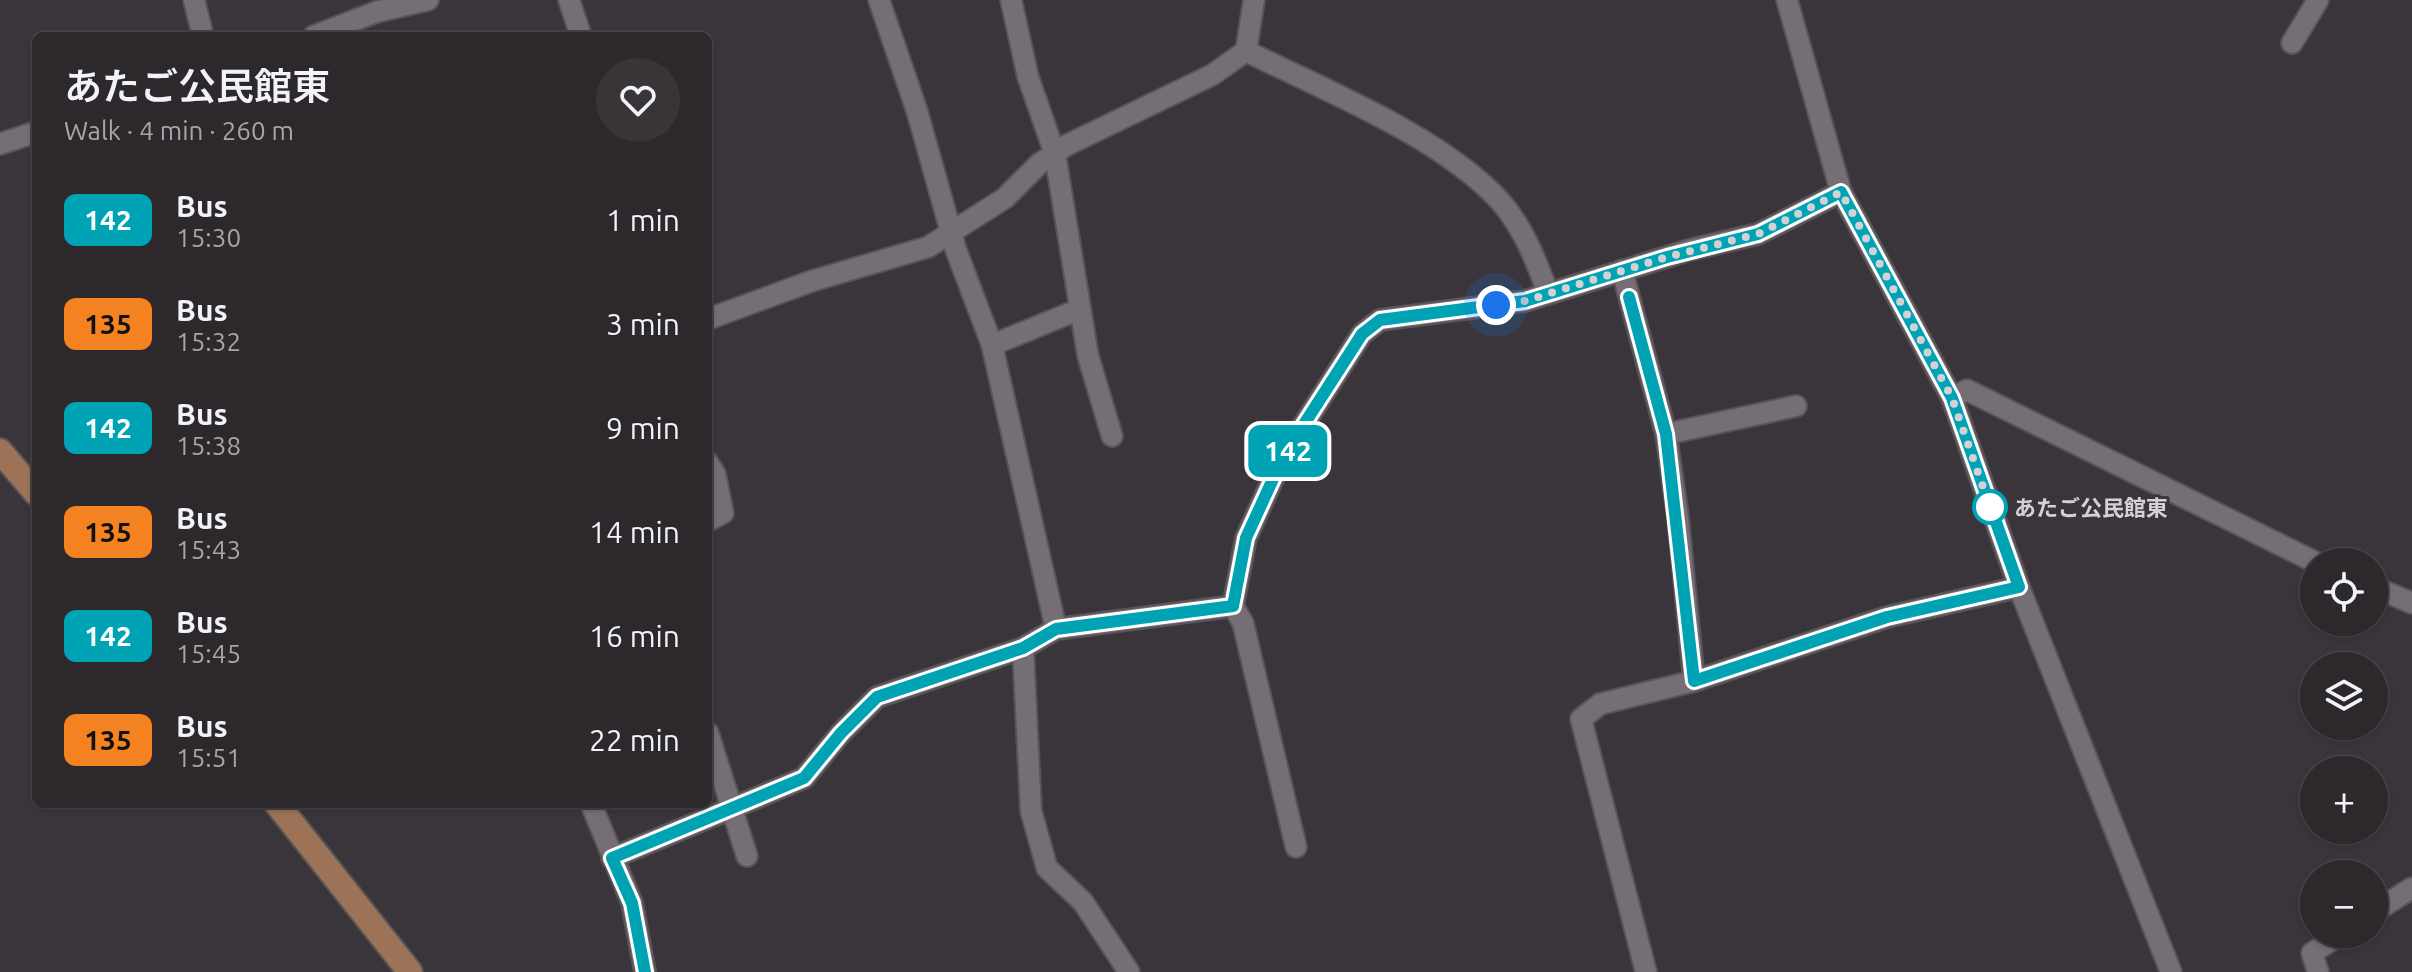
<!DOCTYPE html>
<html lang="en">
<head>
<meta charset="utf-8">
<style>
  :root { --surface:#2c282c; --page:#383438; --text:#f1f3f6; --muted:#a6a6a9; --line:#484448 }
  body { margin:0; font-family:Ubuntu,"Noto Sans JP",sans-serif; background:var(--page); color:var(--text); height:100vh; display:flex; flex-direction:column; font-size:30px; white-space:nowrap }
  * { box-sizing:border-box; margin:0 }
  p { font-size:26px; color:var(--muted) }
  .icon { flex:none; width:44px; height:44px; fill:none; stroke:currentColor; stroke-width:2; stroke-linecap:round; stroke-linejoin:round }
  .map { position:relative; flex:1; overflow:hidden }
  .drawer { position:absolute; left:32px; top:32px; width:680px; height:776px; display:flex; flex-direction:column; background:var(--surface); border-radius:12px; box-shadow:0 2px 6px #0004,0 0 0 2px var(--line) }
  .drawer>* { flex:none }
  .badge { padding:0 16px; border-radius:12px; font-size:28px; line-height:52px }
  .controls { position:absolute; left:2300px; top:548px; display:grid; gap:16px }
  .controls a { display:grid; place-items:center; width:88px; height:88px; border-radius:50%; background:var(--surface); box-shadow:0 2px 6px #0004,0 0 0 2px var(--line); font-size:40px }
  .you { position:absolute; width:40px; height:40px; margin:-20px; border:6px solid #fff; border-radius:50%; background:#1a73e8; box-shadow:0 0 0 12px #1a73e833 }
  .map>.badge { position:absolute; translate:-50% -50%; box-shadow:0 0 0 4px #fff }
  .round { display:grid; place-items:center; flex:none; width:84px; height:84px; border-radius:42px; background:var(--page) }
  .summary { display:flex; align-items:center; justify-content:space-between; height:136px; padding:0 32px }
  h1 { font-size:38px; font-weight:600; line-height:60px }
  ul { padding:0; list-style:none }
  li { display:flex; align-items:center; gap:24px; height:104px; padding:0 32px }
  li div { flex:1 }
  li b { display:block; font-size:30px }
  li em { font-style:normal }
  li .badge { min-width:88px; font-weight:700; text-align:center }
  .map>svg:first-child { display:block }
</style>
</head>
<body>
<div class="map">
<svg width="2412" height="972" viewBox="0 0 2412 972">
  <rect width="100%" height="100%" fill="#3a353a"/>
  <g fill="none" stroke-linecap="round" stroke-linejoin="round">
    <g stroke="#575357" stroke-width="24">
      <g id="minor">
        <path d="M194 0 203 36"/>
        <path d="M569 0 581 36"/>
        <path d="M1011 0 1028 77 1055 154 1088 356 1112 436"/>
        <path d="M1787 0 1841 192 1952 398 2019 587 2171 972"/>
        <path d="M314 36 376 12 428 0"/>
        <path d="M2292 43 2318 0"/>
        <path d="M1246 51C1324 90 1442 137 1500 201 1523 227 1536 260 1548 293"/>
        <path d="M0 144 36 132"/>
        <path d="M1622 270 1666 434 1678 517 1694 681"/>
        <path d="M708 319 812 281 928 247 1005 198 1039 164 1067 145 1212 75 1246 51 1254 0"/>
        <path d="M992 345 1080 309"/>
        <path d="M1952 398 1967 390 2315 562"/>
        <path d="M1666 434 1796 406"/>
        <path d="M708 463 715 474 723 513 708 521"/>
        <path d="M2374 587 2412 603"/>
        <path d="M1233 606 1246 538 1283 457 1362 334 1380 320 1525 301 1689 250 1758 234 1841 192"/>
        <path d="M1056 629 1233 606 1243 623 1296 847"/>
        <path d="M1023 648 1031 811 1047 868 1083 902 1129 972"/>
        <path d="M708 733 747 856"/>
        <path d="M591 804 632 903 645 972"/>
        <path d="M612 858 804 778 841 733 877 697 1023 648 1056 629 992 345 956 250 917 111 879 0"/>
        <path d="M2374 912 2412 888"/>
        <path d="M1646 972 1581 719 1600 704 1694 681 1887 617 2019 587"/>
        <path d="M2318 972 2312 953 2341 934"/>
      </g>
    </g>
    <g stroke="#575357" stroke-width="28">
      <g id="major">
        <path d="M0 451 36 493"/>
        <path d="M277 804 410 972"/>
      </g>
    </g>
    <use href="#minor" stroke="#756f75" stroke-width="20"/>
    <use href="#major" stroke="#9c7356" stroke-width="24"/>
  </g>
  <g fill="none" stroke-linecap="round" stroke-linejoin="round">
    <g stroke="#fff" stroke-width="18">
      <path id="line" d="M645 972 632 903 612 858 804 778 841 733 877 697 1023 648 1056 629 1233 606 1246 538 1283 457 1362 334 1380 320 1525 301 1667 257 1758 234 1841 192 1952 398 2019 587 1887 617 1694 681 1666 434 1629 297"/>
    </g>
    <use href="#line" stroke="#00a3b4" stroke-width="12"/>
    <path stroke="#d4d1d4" stroke-width="8" stroke-dasharray="0 14.4" d="M1496 305 1525 301 1667 257 1758 234 1841 192 1952 398 1990 507"/>
  </g>
  <circle fill="#fff" stroke="#00a3b4" stroke-width="4" cx="1990" cy="507" r="16"/>
  <g text-anchor="middle" dominant-baseline="central" stroke-width="6" stroke-linejoin="round" paint-order="stroke">
    <g font-size="22" font-weight="bold" fill="#d4d1d4" stroke="#3a353a" text-anchor="start">
      <text x="2014" y="507">あたご公民館東</text>
    </g>
  </g>
</svg>
<div class="controls">
<a><svg class="icon" aria-label="locate" viewBox="0 0 24 24"><circle cx="12" cy="12" r="6"/><path d="M12 2v4M12 18v4M2 12h4M18 12h4"/></svg></a>
<a><svg class="icon" aria-label="layers" viewBox="0 0 24 24"><path d="M12 4l9 5-9 5-9-5zM3 14l9 5 9-5"/></svg></a>
<a>+</a>
<a>−</a>
</div>
<div class="you" style="left:1496px;top:305px"></div>
<b class="badge" style="left:1288px;top:451px;background:#00a3b4;color:#fff">142</b>
<section class="drawer">
<div class="summary"><div><h1>あたご公民館東</h1><p>Walk · 4 min · 260 m</p></div><a class="round"><svg class="icon" aria-label="heart" viewBox="0 0 24 24"><path d="M12 20l-8-8c-3-5 5-10 8-4 3-6 11-1 8 4z"/></svg></a></div>
<ul>
<li><span class="badge" style="background:#00a3b4;color:#fff">142</span><div><b>Bus</b><p>15:30</p></div><em>1 min</em></li>
<li><span class="badge" style="background:#f58220;color:#111">135</span><div><b>Bus</b><p>15:32</p></div><em>3 min</em></li>
<li><span class="badge" style="background:#00a3b4;color:#fff">142</span><div><b>Bus</b><p>15:38</p></div><em>9 min</em></li>
<li><span class="badge" style="background:#f58220;color:#111">135</span><div><b>Bus</b><p>15:43</p></div><em>14 min</em></li>
<li><span class="badge" style="background:#00a3b4;color:#fff">142</span><div><b>Bus</b><p>15:45</p></div><em>16 min</em></li>
<li><span class="badge" style="background:#f58220;color:#111">135</span><div><b>Bus</b><p>15:51</p></div><em>22 min</em></li>
</ul>
</section>
</div>
</body>
</html>
